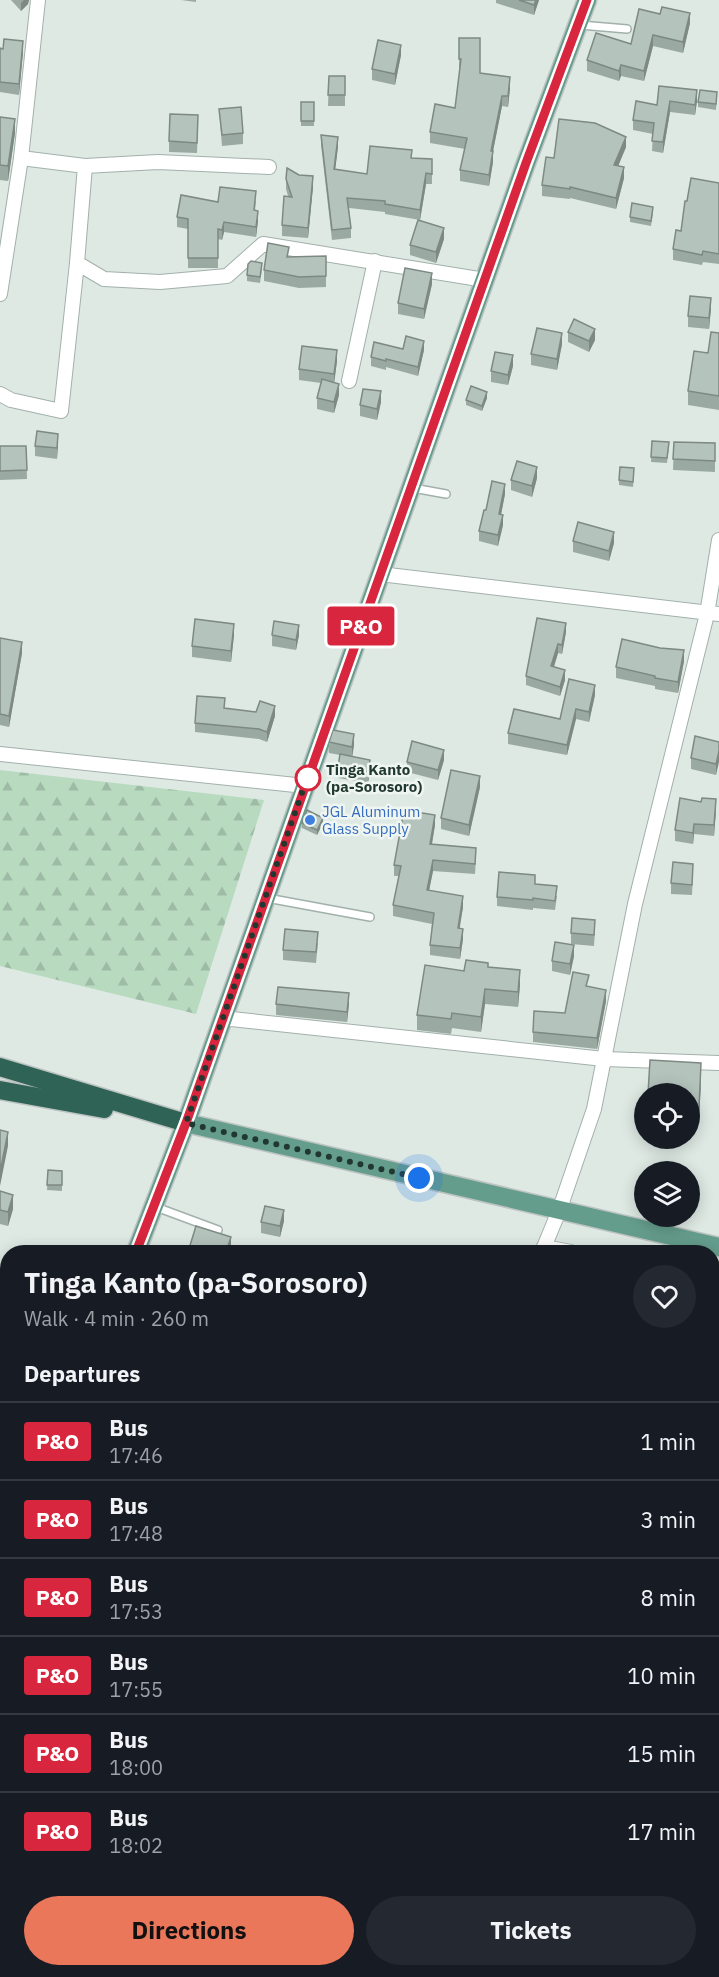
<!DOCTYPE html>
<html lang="en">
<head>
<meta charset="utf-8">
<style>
  :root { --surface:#171b24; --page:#242831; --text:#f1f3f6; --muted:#9ea1a6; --line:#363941; --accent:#eb775b }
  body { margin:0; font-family:"IBM Plex Sans",sans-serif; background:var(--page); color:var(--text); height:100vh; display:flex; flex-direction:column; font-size:22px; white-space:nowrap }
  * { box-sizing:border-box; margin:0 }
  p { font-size:20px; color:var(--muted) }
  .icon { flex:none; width:33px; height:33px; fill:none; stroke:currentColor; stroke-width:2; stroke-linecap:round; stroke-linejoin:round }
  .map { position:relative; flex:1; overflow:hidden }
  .details { position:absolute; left:0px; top:1245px; width:720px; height:732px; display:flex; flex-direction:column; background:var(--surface); border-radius:24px 24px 0 0; box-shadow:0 3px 15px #0003 }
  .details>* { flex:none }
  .badge { padding:0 12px; border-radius:4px; font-size:21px; line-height:39px }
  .fabs { position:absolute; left:634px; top:1083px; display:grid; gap:12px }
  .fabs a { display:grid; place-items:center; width:66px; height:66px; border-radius:50%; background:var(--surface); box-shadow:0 3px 15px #0003; font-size:30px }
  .you { position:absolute; width:30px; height:30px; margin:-15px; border:4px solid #fff; border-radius:50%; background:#1a73e8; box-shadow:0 0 0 9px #1a73e833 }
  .map>.badge { position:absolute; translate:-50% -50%; box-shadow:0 0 0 3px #fff }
  h2 { padding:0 24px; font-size:22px; line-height:54px }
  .round { display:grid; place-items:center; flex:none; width:63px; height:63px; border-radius:32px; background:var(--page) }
  .headline { display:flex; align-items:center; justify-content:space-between; height:102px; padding:0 24px }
  h1 { font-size:28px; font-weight:700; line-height:45px }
  .primary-button { display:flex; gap:12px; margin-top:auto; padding:12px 24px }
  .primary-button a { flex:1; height:69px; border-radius:36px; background:var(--accent); color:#111; font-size:24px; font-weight:700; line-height:69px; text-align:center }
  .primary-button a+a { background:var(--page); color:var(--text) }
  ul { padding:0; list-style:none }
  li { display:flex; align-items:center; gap:18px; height:78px; padding:0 24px; border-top:2px solid var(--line) }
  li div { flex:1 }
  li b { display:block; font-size:22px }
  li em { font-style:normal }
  li .badge { min-width:66px; font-weight:700; text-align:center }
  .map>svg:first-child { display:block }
</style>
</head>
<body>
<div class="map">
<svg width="719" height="1977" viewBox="0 0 719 1977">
  <defs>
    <pattern id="forest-firs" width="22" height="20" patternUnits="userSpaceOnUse" patternTransform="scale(1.5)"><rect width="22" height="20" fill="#b8dabf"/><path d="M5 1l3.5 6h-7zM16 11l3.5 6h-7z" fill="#9ebca5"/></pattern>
  </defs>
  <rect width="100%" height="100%" fill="#dee9e4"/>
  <path fill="url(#forest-firs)" d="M0 770 264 800 196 1014 0 966Z"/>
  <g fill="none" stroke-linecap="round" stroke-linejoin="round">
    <g stroke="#88c5cd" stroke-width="4.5">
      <path d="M712 1730 719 1732"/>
      <path d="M0 1830 8 1828"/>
    </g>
    <g stroke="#a2b0ab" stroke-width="10">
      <g id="lane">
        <path d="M580 25 627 29"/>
        <path d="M413 488 446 494"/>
        <path d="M267 898 370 917"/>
        <path d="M156 1207 218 1230"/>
      </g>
    </g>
    <g stroke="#a2b0ab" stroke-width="16">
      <g id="street">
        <path d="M21 158 85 166 77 263"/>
        <path d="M85 166 158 162 269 167"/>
        <path d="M0 294 21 158 38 0"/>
        <path d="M349 381 375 261"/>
        <path d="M0 394 11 400 61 411 77 263 104 279 160 282 227 276 263 244 485 280"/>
        <path d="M380 574 719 614"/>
        <path d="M0 754 305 786"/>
        <path d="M222 1018 604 1059 719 1063"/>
        <path d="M544 1247 571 1252"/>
        <path d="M542 1252 559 1211 594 1109 635 904 707 614 719 540"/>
        <path d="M712 1282 719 1283"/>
      </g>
    </g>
    <g stroke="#bcc3c1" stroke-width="21">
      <g id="primary">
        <path d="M186 1123 719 1247"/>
        <path d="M136 1252 186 1123 526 163 587 0"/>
        <path d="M712 1860 719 1864"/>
      </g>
    </g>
    <g stroke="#bcc3c1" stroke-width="21">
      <g id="highway">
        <path d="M0 1067 186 1123"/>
        <path d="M0 1090 104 1109"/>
      </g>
    </g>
    <use href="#lane" stroke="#fff" stroke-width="7"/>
    <use href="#street" stroke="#fff" stroke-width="14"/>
    <use href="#primary" stroke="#659d8c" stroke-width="18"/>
    <use href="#highway" stroke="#2e6355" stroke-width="18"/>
  </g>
  <g fill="#9ba9a3">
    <path d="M11 0H29L28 4 21 11Z"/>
    <path d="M181 0H196V2Z"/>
    <path d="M496 0H539L534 15 496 3Z"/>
    <path d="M660 14 690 23 683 53 653 46 644 81 621 76 619 81 587 71V60L631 44Z"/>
    <path d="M459 38 480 73 510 88 508 107 502 106 493 151V162L489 186 460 181V170L465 149 430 143V132L455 108 460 70H459Z"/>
    <path d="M0 48 23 52 19 95 0 92Z"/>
    <path d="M401 55 395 85 372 80V69Z"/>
    <path d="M329 76H345V106H328Z"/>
    <path d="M659 86 697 101 695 115 670 112 663 153 652 151 653 134 633 130V120L657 105Z"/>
    <path d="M717 97 716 110 698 107V102Z"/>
    <rect x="301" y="102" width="13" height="24"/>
    <path d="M219 109 243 133V144L222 146Z"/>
    <path d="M0 117 15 133 8 181 0 180Z"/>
    <path d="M198 126 197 153 169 152V141Z"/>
    <path d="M321 135 338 147 335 169 367 174 412 158 432 159V184H426L420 220 385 214V212L349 208 351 228V238L332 240 321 145Z"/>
    <path d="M626 147 618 166 624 178 616 209 570 198V199L542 196V185L554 158Z"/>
    <path d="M286 179 313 187 308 238 282 236V225L288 196 286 189Z"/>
    <path d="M719 183V264L703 262 702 265 673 260V249L681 231 687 201Z"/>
    <path d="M256 201 255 210 258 221 256 237 224 232 222 240 218 239V268H188V229L177 227V217L218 202Z"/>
    <path d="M653 213 651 226 630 222V217Z"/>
    <path d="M444 239 436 263 410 255V245Z"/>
    <path d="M326 256V287L299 288 264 281V270L289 257Z"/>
    <path d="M262 269 260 283 247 281V275Z"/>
    <path d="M432 284 424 319 398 314V303Z"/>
    <path d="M711 308 709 329 688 327V316Z"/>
    <path d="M568 332 595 340 589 352 568 342Z"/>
    <path d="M719 333V410L688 405V391Z"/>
    <path d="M562 344 557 370 531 365V354Z"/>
    <path d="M403 349 424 350 418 376 386 367V370L371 366V357Z"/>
    <path d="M337 361 334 383 339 395 334 413 317 409V398L321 383 299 380V369Z"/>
    <path d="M513 366 508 385 491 382V371Z"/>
    <path d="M487 398 482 411 466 405V400Z"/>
    <path d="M381 402 377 420 360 416V405Z"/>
    <path d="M652 441 669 447 667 463 651 462Z"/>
    <path d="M674 442 715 443V472L673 470Z"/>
    <path d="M58 444 57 459 35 456V446Z"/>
    <path d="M0 446H26L27 479 0 480Z"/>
    <path d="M634 474 633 487 619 485V480Z"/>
    <path d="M537 478 532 497 511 490V480Z"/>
    <path d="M505 494 501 514 503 525 498 546 479 541V531L486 510Z"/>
    <path d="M573 541 614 543 609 561 573 552Z"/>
    <path d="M566 632 562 654 558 653 554 667 565 680 560 696 526 685V676Z"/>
    <path d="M234 635 231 662 192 657V646Z"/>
    <path d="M272 635H299L296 650 272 646Z"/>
    <path d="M0 638 22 653 9 727 0 725Z"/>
    <path d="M684 661 678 693 655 689V686L616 678V667Z"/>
    <path d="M595 695 589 722 576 719 567 755 508 744V733L560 719Z"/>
    <path d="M225 708 275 716 267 742 259 739 195 732V723Z"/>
    <path d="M329 742 354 745 352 757 370 770 368 783 338 778V767L340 755 329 753Z"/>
    <path d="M719 742 716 775 691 769V758Z"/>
    <path d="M444 760 438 780 407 772V762Z"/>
    <path d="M480 787 469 836 441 829V818Z"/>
    <path d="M716 810 714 836 694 834 693 844 675 841V830Z"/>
    <path d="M302 823H323L317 835 302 828Z"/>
    <path d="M435 825 432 844 476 859 475 874 433 871 429 890 463 907 459 928 463 939 460 959 430 955V945L432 924 393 916V905L399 876H394V865Z"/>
    <path d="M693 874 692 895 671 894V883Z"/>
    <path d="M535 884 557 896 555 910 533 908V910L497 906V897Z"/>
    <path d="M595 931 594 946 571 944V933Z"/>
    <path d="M318 943 316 963 283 960V950Z"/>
    <path d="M574 956 570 975 552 971V961Z"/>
    <path d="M488 968 520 985 518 1007 485 1004 481 1032 452 1028 451 1034 417 1030V1015L464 971Z"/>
    <path d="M588 987 606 1001 597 1049 533 1042V1032L565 1013Z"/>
    <path d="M276 1004H349L347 1022 276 1015Z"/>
    <path d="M701 1078 699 1122H690V1094Z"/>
    <path d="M48 1170 62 1171V1191L47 1190Z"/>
    <path d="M0 1191 13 1209 8 1226 0 1224Z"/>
    <path d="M284 1221 280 1237 261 1233V1222Z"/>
    <path d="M8 1458V1507L0 1506V1489Z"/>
    <path d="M0 1587H8V1615L0 1614Z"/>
    <path d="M618 1970H629L628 1972Z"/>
  </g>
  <g fill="#7e8984">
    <path d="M24 0H29L28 4 21 11V3Z"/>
    <path d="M536 0H539L534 15V5Z"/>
    <path d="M690 13V23L683 53V42Z"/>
    <path d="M653 35V46L644 81V71Z"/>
    <path d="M23 41V52L19 95V84Z"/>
    <path d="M401 45V55L395 85V74Z"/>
    <path d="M621 65V76L619 81V71Z"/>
    <path d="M510 77V88L508 107V96Z"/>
    <path d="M697 90V101L695 115V105Z"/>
    <path d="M502 96V106L491 161V151Z"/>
    <path d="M670 101V112L663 153V142Z"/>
    <path d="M15 119V133L8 181V166Z"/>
    <path d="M338 137V147L334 180V169Z"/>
    <path d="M626 137V147L614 176V165Z"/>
    <path d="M493 151V162L489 186V175Z"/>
    <path d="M624 167V178L616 209V198Z"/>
    <path d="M426 173V184L420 220V210Z"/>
    <path d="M313 176V187L308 238V228Z"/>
    <path d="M258 211V221L256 237V227Z"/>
    <path d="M224 222V232L222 240V230Z"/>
    <path d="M444 228V239L436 263V252Z"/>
    <path d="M432 273V284L424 319V309Z"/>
    <path d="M711 298V308L709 329V318Z"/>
    <path d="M595 329V340L589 352V341Z"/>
    <path d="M562 333V344L557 370V359Z"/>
    <path d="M424 341V350L418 376V367Z"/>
    <path d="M337 350V361L334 384V374Z"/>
    <path d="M513 355V366L508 385V375Z"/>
    <path d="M339 384V395L334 413V402Z"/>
    <path d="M381 391V402L377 420V409Z"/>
    <path d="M487 392V398L482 411V406Z"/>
    <path d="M58 434V444L57 459V448Z"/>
    <path d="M537 467V478L532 497V486Z"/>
    <path d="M505 484V494L499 525V514Z"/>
    <path d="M503 515V525L498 546V535Z"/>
    <path d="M614 532V543L609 561V551Z"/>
    <path d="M566 623V632L562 654V645Z"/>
    <path d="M234 624V635L231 662V651Z"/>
    <path d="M299 625V635L296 650V640Z"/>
    <path d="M22 642V653L9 727V716Z"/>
    <path d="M558 644V653L551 676V666Z"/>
    <path d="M684 650V661L678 693V682Z"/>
    <path d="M565 670V680L560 696V687Z"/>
    <path d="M595 685V695L589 722V712Z"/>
    <path d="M275 706V716L267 742V732Z"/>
    <path d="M576 709V719L567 755V745Z"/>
    <path d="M354 734V745L352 758V747Z"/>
    <path d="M444 750V760L438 780V770Z"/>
    <path d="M719 751V762L716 775V764Z"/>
    <path d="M370 760V770L368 783V772Z"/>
    <path d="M480 776V787L469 836V825Z"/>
    <path d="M716 799V810L714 836V825Z"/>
    <path d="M435 815V825L430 855V844Z"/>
    <path d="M323 818V823L317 835V830Z"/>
    <path d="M694 824V834L693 844V833Z"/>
    <path d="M433 860V871L427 901V890Z"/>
    <path d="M463 896V907L458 939V928Z"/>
    <path d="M463 929V939L460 959V948Z"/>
    <path d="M574 945V956L570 975V964Z"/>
    <path d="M520 970V985L518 1007V992Z"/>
    <path d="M485 989V1004L481 1032V1017Z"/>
    <path d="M606 990V1001L597 1049V1038Z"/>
    <path d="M349 993V1004L347 1022V1012Z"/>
    <path d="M701 1063V1078L699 1122V1107Z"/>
    <path d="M8 1132V1146L0 1186V1172Z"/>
    <path d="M13 1195V1209L8 1226V1212Z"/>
    <path d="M284 1210V1221L280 1237V1226Z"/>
    <path d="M231 1237V1247L230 1252H226Z"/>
  </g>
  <g fill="#b4c4bd" stroke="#7e8984" stroke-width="1.5">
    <path d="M519 0H536L534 5Z"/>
    <path d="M662 7 690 13 683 42 653 35 644 71 621 65 619 71 587 60 596 33 631 44 639 9 660 14Z"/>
    <path d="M459 38H480V73L510 77 508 96H502L491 151H493L489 175 460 170 467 138 430 132 435 104 455 108 461 59H459Z"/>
    <path d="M4 39 23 41 19 84 0 82V48L3 49Z"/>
    <path d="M378 40 401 45 395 74 372 69Z"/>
    <path d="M329 76H345V95H328Z"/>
    <path d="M659 86 697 90 695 105 670 101 663 142 652 141 654 123 633 120 636 101 657 105Z"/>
    <path d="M700 90 717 92 716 104 698 102Z"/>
    <rect x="301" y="102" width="13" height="19"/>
    <path d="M241 107 243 133 222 135 219 109Z"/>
    <path d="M170 114 198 115 197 143 169 141Z"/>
    <path d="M0 117 15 119 8 166 0 165Z"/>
    <path d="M559 119 595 123 626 137 614 165 624 167 616 198 570 187V189L542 185 546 157 554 158Z"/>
    <path d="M321 135 338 137 334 169 367 174 370 146 412 150 411 158 432 159V174L426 173 420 210 385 204V201L347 198 351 228 332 230Z"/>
    <path d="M287 168 299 175 313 176 308 228 282 225 284 196 292 197 286 179Z"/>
    <path d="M691 178 719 183V254L703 251 702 255 673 249 676 230 681 231 685 201H687Z"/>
    <path d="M220 187 256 191 254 210 258 211 256 227 224 222 222 230 218 229V258H188V219L177 217 181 195 218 202Z"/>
    <path d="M632 203 653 207 651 221 630 217Z"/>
    <path d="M418 220 444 228 436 252 410 245Z"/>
    <path d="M268 243 289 247 287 257 326 256V276L299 277 264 270Z"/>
    <path d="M251 261 262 263 260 277 247 275 248 264Z"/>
    <path d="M405 268 432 273 424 309 398 303Z"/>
    <path d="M690 296 711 298 709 318 688 316Z"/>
    <path d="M574 319 595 329 589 341 568 332Z"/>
    <path d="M537 328 562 333 557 359 531 354Z"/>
    <path d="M711 332 719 333V396L688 391 694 351 708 353Z"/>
    <path d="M406 336 424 341 418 367 386 359V361L371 357 374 342 403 349Z"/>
    <path d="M302 346 337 350 334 374 299 369Z"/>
    <path d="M495 352 513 355 508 375 491 371Z"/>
    <path d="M322 379 339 384 334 402 317 398Z"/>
    <path d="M471 386 487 392 482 406 466 400Z"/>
    <path d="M363 389 381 391 377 409 360 405Z"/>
    <path d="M37 431 58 434 57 448 35 446Z"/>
    <path d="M652 441 669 442 667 458 651 457Z"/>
    <path d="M674 442 715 443V461L673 459Z"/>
    <path d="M0 446H26L27 470 0 471Z"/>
    <path d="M517 461 537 467 532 486 511 480Z"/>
    <path d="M620 467 634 468 633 482 619 480Z"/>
    <path d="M492 481 505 484 499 514 503 515 498 535 479 531 484 510H486Z"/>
    <path d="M578 522 614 532 609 551 573 541Z"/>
    <path d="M537 618 566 623 562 645 558 644 551 666 565 670 560 687 526 676Z"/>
    <path d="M195 619 234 624 231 651 192 646Z"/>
    <path d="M274 621 299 625 296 640 272 635Z"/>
    <path d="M0 638 22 642 9 716 0 714Z"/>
    <path d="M622 639 660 648 684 650 678 682 655 678V676L616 667Z"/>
    <path d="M569 679 595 685 589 712 576 709 567 745 508 733 514 709 560 719Z"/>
    <path d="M197 696 225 698 224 708 256 712 260 701 275 706 267 732 259 729 195 723Z"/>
    <path d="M333 730 354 734 352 747 329 742Z"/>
    <path d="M695 736 719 742V751L716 764 691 758Z"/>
    <path d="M412 741 444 750 438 770 407 762Z"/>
    <path d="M340 754 370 760 368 772 338 767Z"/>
    <path d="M451 770 480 776 469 825 441 818Z"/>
    <path d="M680 798 701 802 702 798 716 799 714 825 694 824 693 833 675 830Z"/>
    <path d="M307 810 323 818 317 830 302 823Z"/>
    <path d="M404 810 435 815 430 844 476 848 475 864 433 860 427 890 463 896 458 928 463 929 460 948 430 945 434 913 393 905 401 866 394 865Z"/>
    <path d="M673 862 693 864 692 885 671 883Z"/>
    <path d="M499 872 535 875V884L557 886 555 901 533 898V900L497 897Z"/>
    <path d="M572 918 595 920 594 935 571 933Z"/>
    <path d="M285 929 318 932 316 952 283 950Z"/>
    <path d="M555 942 574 945 570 964 552 961Z"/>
    <path d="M466 960 488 963V967L520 970 518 992 485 989 481 1017 452 1013 451 1019 417 1015 425 965 464 971Z"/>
    <path d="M573 972 589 975 586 986 606 990 597 1038 533 1032 534 1011 565 1013Z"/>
    <path d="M278 987 349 993 347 1012 276 1004Z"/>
    <path d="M650 1060 701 1063 699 1107 690 1106V1094H648Z"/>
    <path d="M0 1130 8 1132 0 1172Z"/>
    <path d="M48 1170 62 1171V1185H47Z"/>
    <path d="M0 1191 13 1195 8 1212 0 1210Z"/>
    <path d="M265 1206 284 1210 280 1226 261 1222Z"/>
    <path d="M196 1226 231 1237 226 1252H188Z"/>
    <path d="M8 1458V1497L0 1495V1489Z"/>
    <rect x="0" y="1587" width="8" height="17"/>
  </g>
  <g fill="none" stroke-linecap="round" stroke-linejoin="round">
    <g stroke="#fff" stroke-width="14">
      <path id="line" d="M136 1252 186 1123 526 163 587 0"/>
    </g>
    <use href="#line" stroke="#d7263d" stroke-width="9"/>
    <path stroke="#213831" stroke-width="6" stroke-dasharray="0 10.8" d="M308 778 310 770 186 1123 419 1178"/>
  </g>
  <circle fill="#fff" stroke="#d7263d" stroke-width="3" cx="308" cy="778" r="12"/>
  <circle fill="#3f7fe0" stroke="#eff6f2" stroke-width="2" cx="310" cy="820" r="6"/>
  <g text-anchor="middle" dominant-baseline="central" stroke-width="5" stroke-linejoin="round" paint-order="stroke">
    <g font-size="15" font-weight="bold" fill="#213831" stroke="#eff6f2" text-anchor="start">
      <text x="326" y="769">Tinga Kanto<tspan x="326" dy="17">(pa-Sorosoro)</tspan></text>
    </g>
    <g font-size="15" fill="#366cbe" stroke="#eff6f2" text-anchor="start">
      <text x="322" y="811">JGL Aluminum<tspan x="322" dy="17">Glass Supply</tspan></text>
    </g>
  </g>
</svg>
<div class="fabs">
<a><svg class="icon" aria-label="locate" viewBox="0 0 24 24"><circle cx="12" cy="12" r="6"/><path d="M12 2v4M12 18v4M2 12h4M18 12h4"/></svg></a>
<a><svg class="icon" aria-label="layers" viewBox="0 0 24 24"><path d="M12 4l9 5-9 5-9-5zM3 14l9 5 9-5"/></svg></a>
</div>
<div class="you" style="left:419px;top:1178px"></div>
<b class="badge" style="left:361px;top:626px;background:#d7263d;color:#fff">P&amp;O</b>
<section class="details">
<div class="headline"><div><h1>Tinga Kanto (pa-Sorosoro)</h1><p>Walk · 4 min · 260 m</p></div><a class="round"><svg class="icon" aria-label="heart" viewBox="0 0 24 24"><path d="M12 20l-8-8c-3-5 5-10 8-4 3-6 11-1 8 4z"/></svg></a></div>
<h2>Departures</h2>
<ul>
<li><span class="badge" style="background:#d7263d;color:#fff">P&amp;O</span><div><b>Bus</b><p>17:46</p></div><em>1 min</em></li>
<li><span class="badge" style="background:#d7263d;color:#fff">P&amp;O</span><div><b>Bus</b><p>17:48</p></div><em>3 min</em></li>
<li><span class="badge" style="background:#d7263d;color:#fff">P&amp;O</span><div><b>Bus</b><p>17:53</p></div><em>8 min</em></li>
<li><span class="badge" style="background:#d7263d;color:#fff">P&amp;O</span><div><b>Bus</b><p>17:55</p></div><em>10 min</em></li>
<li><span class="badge" style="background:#d7263d;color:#fff">P&amp;O</span><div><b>Bus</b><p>18:00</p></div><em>15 min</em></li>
<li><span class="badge" style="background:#d7263d;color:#fff">P&amp;O</span><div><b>Bus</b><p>18:02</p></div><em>17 min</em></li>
</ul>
<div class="primary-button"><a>Directions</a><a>Tickets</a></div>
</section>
</div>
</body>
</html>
